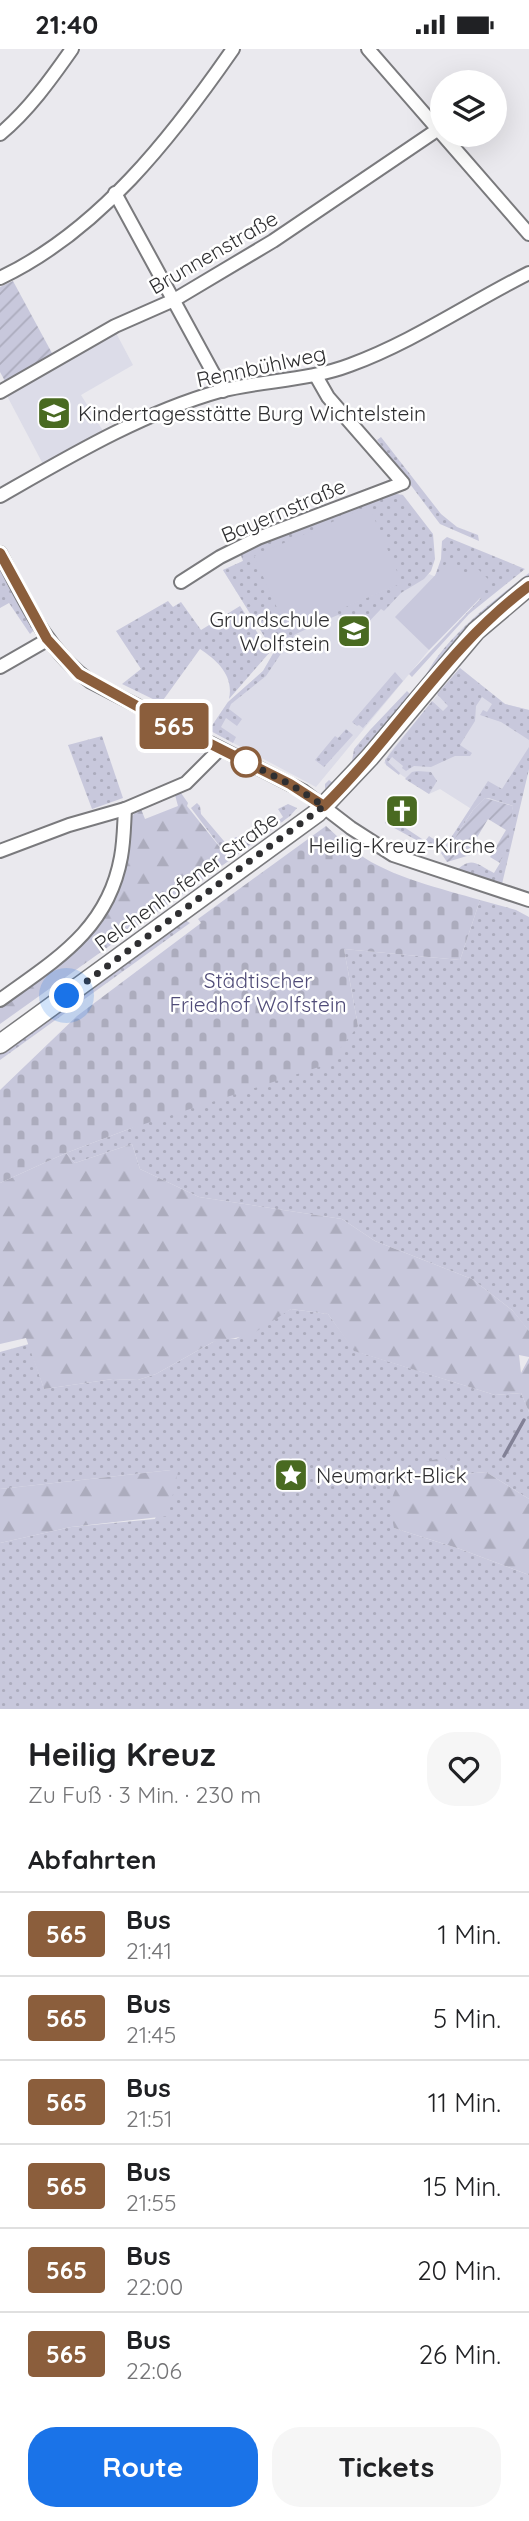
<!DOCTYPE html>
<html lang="de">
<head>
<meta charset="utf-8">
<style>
  :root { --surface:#fff; --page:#f6f6f6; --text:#202124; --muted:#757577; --line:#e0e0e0; --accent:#1a73e8 }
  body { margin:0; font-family:Quicksand,sans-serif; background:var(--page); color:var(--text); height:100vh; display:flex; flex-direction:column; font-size:26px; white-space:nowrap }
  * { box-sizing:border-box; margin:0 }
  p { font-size:23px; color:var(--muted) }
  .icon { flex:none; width:38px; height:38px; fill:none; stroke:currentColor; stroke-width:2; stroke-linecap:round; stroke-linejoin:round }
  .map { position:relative; height:1660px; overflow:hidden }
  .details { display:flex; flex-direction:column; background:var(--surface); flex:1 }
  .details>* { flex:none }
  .badge { padding:0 14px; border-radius:5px; font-size:24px; line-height:46px }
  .buttons { position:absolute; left:430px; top:21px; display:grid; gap:14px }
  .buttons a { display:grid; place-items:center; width:77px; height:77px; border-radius:50%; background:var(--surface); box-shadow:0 7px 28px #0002; font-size:35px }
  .you { position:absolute; width:35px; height:35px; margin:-18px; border:5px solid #fff; border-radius:50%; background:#1a73e8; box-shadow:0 0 0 10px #1a73e833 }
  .map>.badge { position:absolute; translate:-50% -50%; box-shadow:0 0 0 4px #fff }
  h2 { padding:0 28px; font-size:26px; line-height:63px }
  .round { display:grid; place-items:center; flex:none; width:74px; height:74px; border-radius:28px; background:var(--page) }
  .head { display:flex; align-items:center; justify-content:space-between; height:119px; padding:0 28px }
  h1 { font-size:33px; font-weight:700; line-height:52px }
  .button { display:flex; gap:14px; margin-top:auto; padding:14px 28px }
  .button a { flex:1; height:80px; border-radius:28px; background:var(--accent); color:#fff; font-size:28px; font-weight:700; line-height:80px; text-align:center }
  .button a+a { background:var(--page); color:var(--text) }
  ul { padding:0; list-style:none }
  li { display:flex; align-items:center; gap:21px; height:84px; padding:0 28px; border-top:2px solid var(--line) }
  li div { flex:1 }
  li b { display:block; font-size:26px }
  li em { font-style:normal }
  li .badge { min-width:77px; font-weight:700; text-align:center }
  .status { display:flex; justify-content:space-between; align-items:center; height:49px; padding:0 35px; background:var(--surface); direction:ltr }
  .status svg { height:19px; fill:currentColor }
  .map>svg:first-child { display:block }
</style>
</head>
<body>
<div class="status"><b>21:40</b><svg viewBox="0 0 49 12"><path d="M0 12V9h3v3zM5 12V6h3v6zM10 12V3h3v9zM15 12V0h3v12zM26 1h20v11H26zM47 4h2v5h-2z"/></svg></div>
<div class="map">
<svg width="529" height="1660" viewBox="0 0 529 1660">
  <defs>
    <pattern id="grass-dots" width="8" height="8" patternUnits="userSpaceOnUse" patternTransform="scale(1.75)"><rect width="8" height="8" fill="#c8c8dc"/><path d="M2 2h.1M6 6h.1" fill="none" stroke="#acacbd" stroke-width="1.8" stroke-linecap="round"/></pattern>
    <pattern id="forest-firs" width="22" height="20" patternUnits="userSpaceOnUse" patternTransform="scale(1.75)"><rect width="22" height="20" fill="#c8c8dc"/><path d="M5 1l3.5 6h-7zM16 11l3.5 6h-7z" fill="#acacbd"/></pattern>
    <pattern id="cemetery-stones" width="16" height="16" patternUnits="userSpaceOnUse" patternTransform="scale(1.75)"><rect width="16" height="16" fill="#c8c8dc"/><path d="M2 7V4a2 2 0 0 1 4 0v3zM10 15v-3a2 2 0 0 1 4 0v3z" fill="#acacbd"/></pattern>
    <pattern id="garden-furrows" width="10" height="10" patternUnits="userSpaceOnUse" patternTransform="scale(1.75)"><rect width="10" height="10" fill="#c8c8dc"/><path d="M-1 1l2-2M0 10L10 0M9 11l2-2" fill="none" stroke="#acacbd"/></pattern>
  </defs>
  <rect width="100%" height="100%" fill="#eae9ee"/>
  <g fill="#dcdce8">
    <path d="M115 282 133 316 81 346 103 382 44 417 6 345Z"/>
    <path d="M254 507 394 517 402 524 403 543 429 525 481 548 429 601 316 738 209 681 228 653 263 622 274 603 223 521Z"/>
    <path d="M460 619 505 655 529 661V720L520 753 473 761 440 740 429 745 384 714 390 703Z"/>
  </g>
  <g fill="url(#grass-dots)">
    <path d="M381 388 441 465 457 478 478 486 479 492 440 475 377 391Z"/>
    <path d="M391 444 403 446 433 485 435 510 431 522 424 530 401 544 384 562 381 560 361 581 351 570 338 566 326 571 323 567 401 534 290 573 294 580 319 569 321 573 294 586 290 598 284 600 266 627 231 655 229 660 242 670 237 677 226 669 221 678 236 688 233 694 209 681 228 653 263 622 274 603 223 521 243 512 240 504 301 477Z"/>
    <path d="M447 488 525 520 469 565 412 628 409 625 481 549 447 515 435 527 441 510 442 492Z"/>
    <path d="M0 515 35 580 30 585 9 554 0 559Z"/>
    <path d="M529 524V530L423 632C441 591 495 550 529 524Z"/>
    <path d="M168 552 173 558 181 553 201 581 240 557 270 603 229 650C234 627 218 612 200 600L161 654 122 635 141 620 116 582Z"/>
    <path d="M460 619 505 655 529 661V691L501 673 480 666 483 661 487 663 492 655 482 648 476 657 475 672 460 696 472 704 470 707H455L431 718 414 717 406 722 402 719 403 717 392 708 388 713 400 724 399 726 386 716 385 711 432 652 443 662 448 657 437 645Z"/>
    <path d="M395 623 403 632 363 679 359 676 357 677 352 673Z"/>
    <path d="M407 642 410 645 408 650 333 736 325 740V735L329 731 333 734 352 712 354 700 370 681Z"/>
    <path d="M346 680 353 686 324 718 315 711 335 687 338 689Z"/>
    <path d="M102 687 123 749 92 760 68 696Z"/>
    <path d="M529 698V720L502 835 455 823C471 806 477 815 494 824L500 814 513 757 489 749H485L473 761 443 807 441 804 488 732 502 740Z"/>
    <path d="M417 722 431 723 437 732 429 745 405 730 412 723Z"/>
    <path d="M197 754 200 757 201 765 229 798 231 791 236 788 248 793 283 768 278 760 288 755 297 759 290 767 230 811 191 759Z"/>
    <path d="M389 768 425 792 429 787 438 793 431 799 385 774Z"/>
    <path d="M480 851 516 861 529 868V1282L512 1261 472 1230 375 1192 342 1170 199 1148 140 1120 132 1095 75 1114 66 1104 129 1080 358 977 344 900 460 911Z"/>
    <path d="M185 871 190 874 0 1011V1004Z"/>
    <path d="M291 1260 328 1265 355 1302 495 1346 521 1344 529 1363V1450L486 1423 454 1426 394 1479 460 1500 529 1526V1660H0V1494L71 1478 155 1470 171 1421 0 1440V1303L29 1295 44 1340 113 1330 138 1331 156 1325 213 1293 224 1289 236 1290Z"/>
  </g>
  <g fill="url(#forest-firs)">
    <path d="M181 744 188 754 187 757 230 811 0 975V957C45 925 95 898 117 844 121 835 126 823 127 813 129 796 121 769 141 760L145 770 178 757 175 746Z"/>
    <path d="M132 1095 140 1120 199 1148 342 1170 375 1192 472 1230 512 1261 523 1274 529 1282V1308L519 1306 521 1324 529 1309V1363L521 1344 495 1346 354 1302 328 1265 291 1260 251 1286 213 1293 156 1325 138 1331 113 1330 44 1340 26 1289 0 1295V1134L66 1104 75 1114Z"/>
    <path d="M445 1408 454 1426 486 1423 529 1450V1526L460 1500 394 1479C387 1446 394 1442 412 1416Z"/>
    <path d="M171 1421 178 1423 168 1467 71 1478 0 1494V1440Z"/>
  </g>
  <path fill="url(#cemetery-stones)" d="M326 777C336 786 347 797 359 805 390 828 443 840 480 851L460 911 344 900 358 977 328 1015 129 1080 66 1104 0 1134V1041L77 967 201 874 198 870Z"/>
  <g fill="url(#garden-furrows)">
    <path d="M13 232 53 306 5 332 0 323V238Z"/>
    <path d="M485 749 513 757 510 780 500 814 490 808 506 781 488 770 472 797 478 801 477 804 447 813 443 807 473 761Z"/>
  </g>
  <g fill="#c8c8dc">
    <path d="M369 457 402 534 294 580 290 573 284 575 254 507Z"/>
    <path d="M447 514 463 530 476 518 490 532 477 544 481 548 429 601 395 568Z"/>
  </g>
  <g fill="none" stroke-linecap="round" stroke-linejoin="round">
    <path stroke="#828196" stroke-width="3.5" d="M504 1407 524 1371"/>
    <g stroke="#7a7a7d" stroke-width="16">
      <g id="street">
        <path d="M368 0 529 185"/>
        <path d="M0 85C28 62 51 30 72 0"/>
        <path d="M115 144 223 342"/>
        <path d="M0 229C99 182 172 88 233 0"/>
        <path d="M0 343 115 277 174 251 273 192 437 81"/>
        <path d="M0 447C70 407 142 364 220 342 263 331 308 332 350 316 413 293 469 254 529 224"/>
        <path d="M0 504C25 552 46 601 91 633L303 742 351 779 393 806 529 851"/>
        <path d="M181 533 220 508 258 489 403 434 328 348 316 327"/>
        <path d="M0 618 47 591"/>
        <path d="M0 802 69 776 125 760 186 734 220 700"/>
        <path d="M0 951C55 911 108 881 121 808 124 792 124 776 125 760"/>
      </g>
    </g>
    <g stroke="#7a7a7d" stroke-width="21">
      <path id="secondary" d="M0 995 317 764 370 708 476 582 529 537"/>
    </g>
    <use href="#street" stroke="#fff" stroke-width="12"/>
    <use href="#secondary" stroke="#fff" stroke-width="18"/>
  </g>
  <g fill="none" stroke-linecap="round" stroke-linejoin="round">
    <g stroke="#fff" stroke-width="16">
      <path id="line" d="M0 504 47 590 79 625 155 667 290 735 324 757C395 687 448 597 529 537"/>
    </g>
    <use href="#line" stroke="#8b5e3c" stroke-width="10"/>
    <path stroke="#2f2f31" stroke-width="7" stroke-dasharray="0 12.6" d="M67 947 324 757 290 735 246 713"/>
  </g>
  <defs>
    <g id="school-square" transform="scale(1.75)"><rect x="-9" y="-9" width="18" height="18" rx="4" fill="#496a21" stroke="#fff"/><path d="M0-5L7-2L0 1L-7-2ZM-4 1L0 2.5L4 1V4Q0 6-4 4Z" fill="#fff"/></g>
    <g id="church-square" transform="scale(1.75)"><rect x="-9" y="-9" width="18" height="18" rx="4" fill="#496a21" stroke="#fff"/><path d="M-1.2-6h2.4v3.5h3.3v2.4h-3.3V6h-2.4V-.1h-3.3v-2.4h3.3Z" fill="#fff"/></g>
    <g id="sight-square" transform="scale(1.75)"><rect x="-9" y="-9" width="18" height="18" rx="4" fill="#496a21" stroke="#fff"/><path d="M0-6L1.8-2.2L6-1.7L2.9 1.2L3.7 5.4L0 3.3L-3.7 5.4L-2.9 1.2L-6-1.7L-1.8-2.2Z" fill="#fff"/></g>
  </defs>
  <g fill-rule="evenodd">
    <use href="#school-square" x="54" y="364"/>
    <use href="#school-square" x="354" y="582"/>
    <use href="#church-square" x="402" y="762"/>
    <use href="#sight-square" x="291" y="1426"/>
  </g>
  <circle fill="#fff" stroke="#8b5e3c" stroke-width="3.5" cx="246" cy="713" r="14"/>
  <g text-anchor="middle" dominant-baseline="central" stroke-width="5" stroke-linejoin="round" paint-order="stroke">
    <g font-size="21" fill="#2f2f31" stroke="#fff">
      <text transform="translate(213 203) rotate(-30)">Brunnenstraße</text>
      <text transform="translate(261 317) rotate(-12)">Rennbühlweg</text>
      <text transform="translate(283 461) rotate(-23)">Bayernstraße</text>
      <text transform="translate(186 832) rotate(-36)">Pelchenhofener Straße</text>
    </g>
    <g font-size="21" fill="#2f2f31" stroke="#fff" text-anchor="start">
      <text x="78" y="364">Kindertagesstätte Burg Wichtelstein</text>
      <text x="330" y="570" text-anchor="end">Grundschule<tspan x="330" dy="24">Wolfstein</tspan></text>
      <text x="402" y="796" text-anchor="middle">Heilig-Kreuz-Kirche</text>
      <text x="316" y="1426">Neumarkt-Blick</text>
    </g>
    <g font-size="21" fill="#504c78" stroke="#fff">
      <text x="258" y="931">Städtischer<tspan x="258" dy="24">Friedhof Wolfstein</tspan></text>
    </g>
  </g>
</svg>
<div class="buttons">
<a><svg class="icon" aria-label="layers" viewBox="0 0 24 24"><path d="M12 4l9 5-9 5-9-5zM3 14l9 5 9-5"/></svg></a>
</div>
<div class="you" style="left:67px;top:947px"></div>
<b class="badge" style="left:174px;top:677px;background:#8b5e3c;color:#fff">565</b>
</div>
<section class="details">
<div class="head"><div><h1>Heilig Kreuz</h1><p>Zu Fuß · 3 Min. · 230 m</p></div><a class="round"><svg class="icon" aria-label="heart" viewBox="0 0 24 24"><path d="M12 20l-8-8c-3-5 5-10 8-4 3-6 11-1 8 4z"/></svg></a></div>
<h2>Abfahrten</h2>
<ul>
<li><span class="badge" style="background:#8b5e3c;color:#fff">565</span><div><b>Bus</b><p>21:41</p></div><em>1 Min.</em></li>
<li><span class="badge" style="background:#8b5e3c;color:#fff">565</span><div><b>Bus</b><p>21:45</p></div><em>5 Min.</em></li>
<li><span class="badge" style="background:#8b5e3c;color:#fff">565</span><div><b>Bus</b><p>21:51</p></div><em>11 Min.</em></li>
<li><span class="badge" style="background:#8b5e3c;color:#fff">565</span><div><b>Bus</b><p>21:55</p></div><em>15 Min.</em></li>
<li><span class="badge" style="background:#8b5e3c;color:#fff">565</span><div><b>Bus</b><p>22:00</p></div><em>20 Min.</em></li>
<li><span class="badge" style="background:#8b5e3c;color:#fff">565</span><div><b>Bus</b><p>22:06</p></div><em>26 Min.</em></li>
</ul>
<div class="button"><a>Route</a><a>Tickets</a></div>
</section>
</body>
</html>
